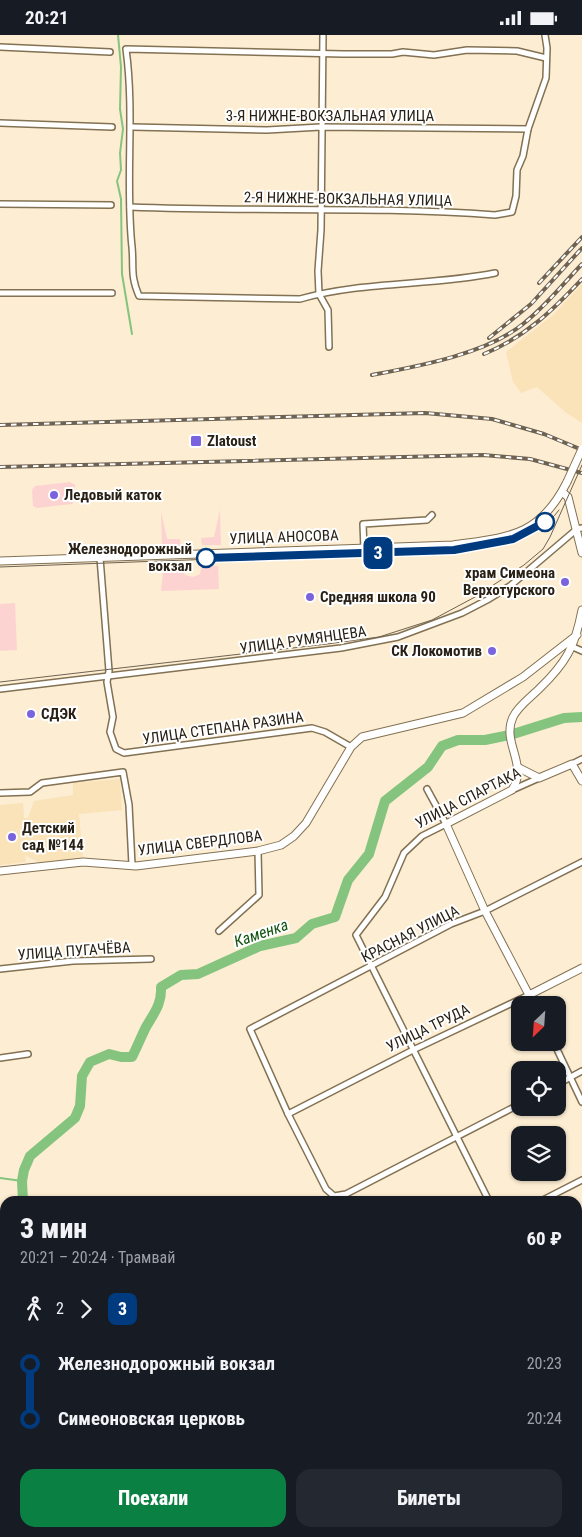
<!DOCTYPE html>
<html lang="ru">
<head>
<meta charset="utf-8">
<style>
  :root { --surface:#171b24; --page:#242831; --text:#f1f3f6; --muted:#9ea1a6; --accent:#0b8043 }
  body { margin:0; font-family:"Roboto Condensed",sans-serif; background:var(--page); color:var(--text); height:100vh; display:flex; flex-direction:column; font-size:19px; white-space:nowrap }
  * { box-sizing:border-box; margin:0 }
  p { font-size:16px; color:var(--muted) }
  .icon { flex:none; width:28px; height:28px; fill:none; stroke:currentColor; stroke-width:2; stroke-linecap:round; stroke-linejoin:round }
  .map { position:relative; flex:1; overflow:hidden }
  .drawer { position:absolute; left:0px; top:1161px; width:582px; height:341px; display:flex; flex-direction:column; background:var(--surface); border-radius:15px 15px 0 0; box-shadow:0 1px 4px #0004 }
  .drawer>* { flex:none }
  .badge { padding:0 10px; border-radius:8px; font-size:18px; line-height:32px }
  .needle { width:32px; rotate:205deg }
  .fabs { position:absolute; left:511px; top:961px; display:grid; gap:10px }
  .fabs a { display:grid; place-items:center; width:55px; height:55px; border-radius:10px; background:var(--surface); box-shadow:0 1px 4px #0004; font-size:25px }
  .map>.badge { position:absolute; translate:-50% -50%; box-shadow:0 0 0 2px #fff }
  .legs { display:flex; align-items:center; gap:8px; height:55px; padding:0 20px; font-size:16px }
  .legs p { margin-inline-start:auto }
  .summary { display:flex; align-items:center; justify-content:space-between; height:85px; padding:0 20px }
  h1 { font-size:28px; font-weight:800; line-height:38px }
  .button { display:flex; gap:10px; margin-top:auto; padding:10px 20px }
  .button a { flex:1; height:58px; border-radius:15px; background:var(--accent); color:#fff; font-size:20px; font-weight:800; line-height:58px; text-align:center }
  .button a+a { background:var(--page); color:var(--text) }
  ul { padding:0 20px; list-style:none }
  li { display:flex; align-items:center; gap:18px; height:55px; font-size:19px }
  li i { display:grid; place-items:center; width:8px; height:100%; margin:0 6px; background:currentColor }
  li i::after { content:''; width:12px; height:12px; margin:-6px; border:4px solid; border-radius:50%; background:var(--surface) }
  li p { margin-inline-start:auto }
  li:first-child i { background:linear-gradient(#0000 50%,currentColor 0) }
  li:last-child i { background:linear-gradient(currentColor 50%,#0000 0) }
  .status { display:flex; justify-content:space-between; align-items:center; height:35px; padding:0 25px; background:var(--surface); direction:ltr }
  .status svg { height:14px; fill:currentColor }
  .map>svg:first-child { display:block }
</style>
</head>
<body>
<div class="status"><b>20:21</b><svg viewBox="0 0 49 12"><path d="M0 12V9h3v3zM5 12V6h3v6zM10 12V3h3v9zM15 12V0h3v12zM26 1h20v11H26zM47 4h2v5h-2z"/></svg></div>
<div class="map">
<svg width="582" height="1502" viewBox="0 0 582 1502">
  <rect width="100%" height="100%" fill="#fdedd2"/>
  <g fill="#fae2b9">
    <path d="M582 249V388L565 377 537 352 521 358 513 347 506 317 553 280Z"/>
    <path d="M120 744 122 775 79 779 83 822 40 828 25 820 26 827 0 830V770L23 768 24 783H28L34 766 73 760V748Z"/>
  </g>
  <g fill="#fdd3d2">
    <path d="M70 447 75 450V465L72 469 37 473 33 471 32 455 35 451Z"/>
    <path d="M220 475 221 510H202L201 503 214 502Z"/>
    <path d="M161 476 167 504H180L181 511H162Z"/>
    <path d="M202 531H218L219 554 161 556 163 536H171V532H182L185 540 193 542 200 539Z"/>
    <path d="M15 568 17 615 0 616V569Z"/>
    <path d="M0 1319 5 1323V1426L3 1427 0 1422Z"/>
  </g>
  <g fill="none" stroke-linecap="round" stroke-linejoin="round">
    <g stroke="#84c47e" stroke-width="2">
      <path d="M118 0 121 32 120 74 123 94 120 118 121 135 117 146 121 164 122 239 132 299"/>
      <path d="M0 1143 22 1146"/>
    </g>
    <g stroke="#84c47e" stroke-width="10">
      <path d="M23 1166 22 1146 24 1135 30 1121 75 1083 80 1071 82 1041 90 1027 109 1019 121 1022H132C137 1012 141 1002 146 992 154 978 162 969 161 952L181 940 198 939 260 911 296 903 312 889 335 882 348 845 369 819 385 766 428 732 442 711 458 705H485L510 700 564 683 582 682"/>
      <path d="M5 1265 3 1267 5 1278"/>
      <path d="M93 1502 94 1498"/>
    </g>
    <g stroke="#827152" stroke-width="8">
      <g id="street">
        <path d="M323 0 321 195 318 236 319 259 328 275 329 312"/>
        <path d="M0 12 110 17"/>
        <path d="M0 88 112 92"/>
        <path d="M132 92 267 95 321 92 528 94"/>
        <path d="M0 169 111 170"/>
        <path d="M130 172C252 177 373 171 495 180L512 177 516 161 517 135 523 121 528 94 546 43 547 13 545 0"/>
        <path d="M495 238C431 251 363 246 300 264L139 261C130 240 134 233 132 212 125 146 135 80 126 14L343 19H392L403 17 434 20 467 15 517 16 546 23"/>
        <path d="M0 258H112"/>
        <path d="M364 514 363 489 427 485 432 480"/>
        <path d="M100 523 109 636 107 647 113 682 110 697 116 714 124 718 312 693 325 697 351 712"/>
        <path d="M573 612 582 616"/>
        <path d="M0 654 341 613 398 602 462 578 487 565 510 551 577 494 582 493"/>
        <path d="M572 729 582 724"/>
        <path d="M427 754 446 789 422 801 404 818 385 862 356 900 489 1166"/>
        <path d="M512 755 539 743"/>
        <path d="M0 758 30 757 42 748 123 737 129 770 132 830"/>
        <path d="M219 896 259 860 258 816"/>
        <path d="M0 934 73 926 151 924"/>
        <path d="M554 1008 582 1067"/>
        <path d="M0 1023 28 1019"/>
        <path d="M558 1049 582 1036"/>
        <path d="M520 1069 346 1159 334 1161 326 1154 288 1079 250 994 451 889 485 876 582 827"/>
        <path d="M288 1079 413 1015 529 960 534 970"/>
        <path d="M541 1166 582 1145"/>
        <path d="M578 1262 582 1260"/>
        <path d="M578 1360 582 1357"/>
      </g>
    </g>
    <g stroke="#827152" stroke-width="9">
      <g id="secondary">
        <path d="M562 457 568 462 582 518"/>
        <path d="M0 526 453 510C509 502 539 502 567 447"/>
        <path d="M582 575C575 612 566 628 539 654 531 662 518 671 513 682 501 708 529 729 512 755L446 789 485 876 529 960 582 933"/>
        <path d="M519 733 539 743 572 729 582 746"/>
        <path d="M0 836 83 827 136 831 258 816 281 810 294 801 306 788 351 712 362 702 463 678 523 642 577 600"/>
      </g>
    </g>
    <use href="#street" stroke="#fff" stroke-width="5"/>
    <use href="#secondary" stroke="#fff" stroke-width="7"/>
    <g stroke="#6e6352" stroke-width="1">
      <path d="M0 532 454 515C488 511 537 506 559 475"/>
      <path d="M0 647 327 609 379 602 432 585 475 562 524 530 543 514 550 502 582 430"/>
    </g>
    <g stroke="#6e6352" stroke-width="4">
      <g id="rail">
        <path d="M539 248 582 202"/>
        <path d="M489 303 531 269 582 213"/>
        <path d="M484 319C525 302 552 276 582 244"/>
        <path d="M372 340C419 331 486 319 523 289 545 272 563 249 582 229"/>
        <path d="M0 390 425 378 492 384 544 399 582 415"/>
        <path d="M0 432 483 420 530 424 582 438"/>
      </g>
    </g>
    <use href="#rail" stroke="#fff" stroke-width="2" stroke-dasharray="5.5" stroke-linecap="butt"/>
    <g stroke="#827152" stroke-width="9" stroke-linecap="butt">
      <path id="secondary-bridge" d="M567 447 582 414"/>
    </g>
    <use href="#secondary-bridge" stroke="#fff" stroke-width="7"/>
  </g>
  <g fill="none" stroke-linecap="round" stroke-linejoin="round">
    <g stroke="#fff" stroke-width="11">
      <path id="line-1" d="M206 523 454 515 513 504 545 487"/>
    </g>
    <use href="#line-1" stroke="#003b80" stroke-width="8"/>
  </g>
  <g fill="#7a63de" stroke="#fff" stroke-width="2">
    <rect x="190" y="400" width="12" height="12" rx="2.5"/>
    <circle cx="54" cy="460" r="5"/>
    <circle cx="565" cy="547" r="5"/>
    <circle cx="310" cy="562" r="5"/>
    <circle cx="492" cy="616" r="5"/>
    <circle cx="31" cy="679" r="5"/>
    <circle cx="12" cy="802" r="5"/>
  </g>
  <g fill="#fff" stroke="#003b80" stroke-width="2.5">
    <circle cx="545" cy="487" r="9"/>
    <circle cx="206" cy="523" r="9"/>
  </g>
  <g text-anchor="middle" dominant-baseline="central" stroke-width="4" stroke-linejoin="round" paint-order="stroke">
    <g font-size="15" fill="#292115" stroke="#fff">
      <text x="330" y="81">3-Я НИЖНЕ-ВОКЗАЛЬНАЯ УЛИЦА</text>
      <text transform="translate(348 164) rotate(1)">2-Я НИЖНЕ-ВОКЗАЛЬНАЯ УЛИЦА</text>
      <text transform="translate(284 502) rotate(-2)">УЛИЦА АНОСОВА</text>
      <text transform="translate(303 605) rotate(-8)">УЛИЦА РУМЯНЦЕВА</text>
      <text transform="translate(223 693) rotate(-8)">УЛИЦА СТЕПАНА РАЗИНА</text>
      <text transform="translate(468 763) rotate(-27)">УЛИЦА СПАРТАКА</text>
      <text transform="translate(200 808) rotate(-7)">УЛИЦА СВЕРДЛОВА</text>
      <text transform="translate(410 899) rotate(-27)">КРАСНАЯ УЛИЦА</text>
      <text transform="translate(74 916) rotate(-4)">УЛИЦА ПУГАЧЁВА</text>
      <text transform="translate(428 993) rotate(-26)">УЛИЦА ТРУДА</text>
    </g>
    <g font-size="15" font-weight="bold" fill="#292115" stroke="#fff" text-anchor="start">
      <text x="207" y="406">Zlatoust</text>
      <text x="64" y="460">Ледовый каток</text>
      <text x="555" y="538" text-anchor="end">храм Симеона<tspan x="555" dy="17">Верхотурского</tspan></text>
      <text x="320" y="562">Средняя школа 90</text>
      <text x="482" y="616" text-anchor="end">СК Локомотив</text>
      <text x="41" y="679">СДЭК</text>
      <text x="22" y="793">Детский<tspan x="22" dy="17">сад №144</tspan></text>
    </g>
    <g font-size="15" font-weight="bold" fill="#292115" stroke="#fff" text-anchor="end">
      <text x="192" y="514">Железнодорожный<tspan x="192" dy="17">вокзал</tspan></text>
    </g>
    <g font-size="16" font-style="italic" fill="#12530e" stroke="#fff">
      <text transform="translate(261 898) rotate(-19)">Каменка</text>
    </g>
  </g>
</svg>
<div class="fabs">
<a><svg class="needle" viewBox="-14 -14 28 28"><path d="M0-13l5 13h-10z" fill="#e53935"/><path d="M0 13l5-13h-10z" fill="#9ea1a6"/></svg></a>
<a><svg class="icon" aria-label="locate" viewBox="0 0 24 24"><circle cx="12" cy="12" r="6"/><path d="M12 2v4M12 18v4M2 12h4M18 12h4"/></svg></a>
<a><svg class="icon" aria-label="layers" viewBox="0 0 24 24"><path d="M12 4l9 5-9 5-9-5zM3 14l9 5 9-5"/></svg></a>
</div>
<b class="badge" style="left:378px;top:518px;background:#003b80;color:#fff">3</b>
<section class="drawer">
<div class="summary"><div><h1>3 мин</h1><p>20:21 – 20:24 · Трамвай</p></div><b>60 ₽</b></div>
<div class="legs"><svg class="icon" aria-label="walk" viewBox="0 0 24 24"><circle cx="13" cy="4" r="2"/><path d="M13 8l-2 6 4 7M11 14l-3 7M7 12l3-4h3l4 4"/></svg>2<svg class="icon" aria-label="forward" viewBox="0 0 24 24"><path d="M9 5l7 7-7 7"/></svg><b class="badge" style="background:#003b80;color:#fff">3</b></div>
<ul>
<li><i style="color:#003b80"></i><b>Железнодорожный вокзал</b><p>20:23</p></li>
<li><i style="color:#003b80"></i><b>Симеоновская церковь</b><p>20:24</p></li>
</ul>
<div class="button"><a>Поехали</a><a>Билеты</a></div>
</section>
</div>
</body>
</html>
